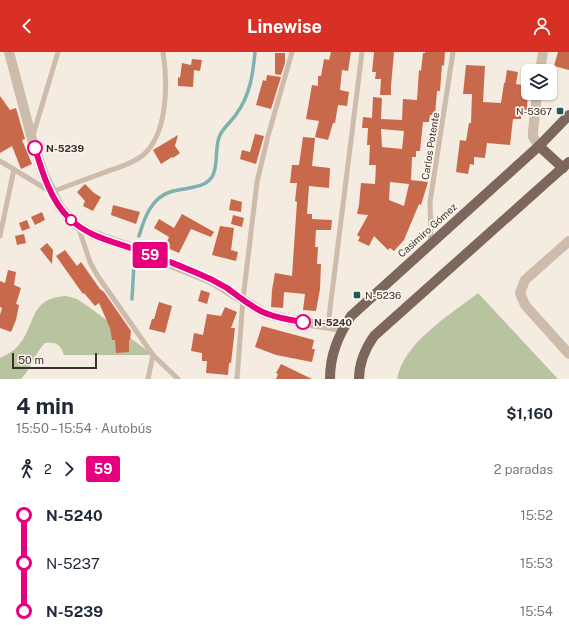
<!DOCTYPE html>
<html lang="es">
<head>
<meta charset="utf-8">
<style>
  :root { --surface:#fff; --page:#f6f6f7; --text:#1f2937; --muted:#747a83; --accent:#d93025 }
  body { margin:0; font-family:"Public Sans",sans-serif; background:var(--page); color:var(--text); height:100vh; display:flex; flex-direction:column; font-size:15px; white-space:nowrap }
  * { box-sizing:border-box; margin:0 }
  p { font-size:13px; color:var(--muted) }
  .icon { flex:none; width:22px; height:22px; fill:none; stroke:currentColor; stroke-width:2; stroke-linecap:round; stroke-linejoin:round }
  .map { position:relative; height:327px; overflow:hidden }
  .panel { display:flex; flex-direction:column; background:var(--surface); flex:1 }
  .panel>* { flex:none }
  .badge { padding:0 8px; border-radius:3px; font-size:14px; line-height:26px }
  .controls { position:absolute; left:521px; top:12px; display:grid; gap:8px }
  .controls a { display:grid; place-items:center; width:36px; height:36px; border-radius:6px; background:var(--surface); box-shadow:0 1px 3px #0004; font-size:20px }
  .scale { position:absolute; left:12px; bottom:10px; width:85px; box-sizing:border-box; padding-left:4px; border:2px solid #3b302b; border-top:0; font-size:11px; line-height:14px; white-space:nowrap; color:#3b302b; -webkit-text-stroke:3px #fbf5ee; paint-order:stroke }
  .map>.badge { position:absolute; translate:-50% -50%; box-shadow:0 0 0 2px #fff }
  .legs { display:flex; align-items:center; gap:6px; height:44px; padding:0 16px; font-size:13px }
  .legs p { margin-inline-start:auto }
  .headline { display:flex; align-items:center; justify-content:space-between; height:68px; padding:0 16px }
  h1 { font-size:22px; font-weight:700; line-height:30px }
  ul { padding:0 16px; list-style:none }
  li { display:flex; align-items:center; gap:14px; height:48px; font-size:15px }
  li i { display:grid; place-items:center; width:6px; height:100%; margin:0 5px; background:currentColor }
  li i::after { content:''; width:10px; height:10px; margin:-5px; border:3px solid; border-radius:50%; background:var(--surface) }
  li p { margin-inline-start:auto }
  li:first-child i { background:linear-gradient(#0000 50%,currentColor 0) }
  li:last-child i { background:linear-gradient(currentColor 50%,#0000 0) }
  header { display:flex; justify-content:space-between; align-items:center; height:52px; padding:0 16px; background:var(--accent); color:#fff; font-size:18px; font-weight:700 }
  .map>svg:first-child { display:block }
</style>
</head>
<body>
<header><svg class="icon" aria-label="back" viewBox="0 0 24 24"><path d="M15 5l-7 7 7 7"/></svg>Linewise<svg class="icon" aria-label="person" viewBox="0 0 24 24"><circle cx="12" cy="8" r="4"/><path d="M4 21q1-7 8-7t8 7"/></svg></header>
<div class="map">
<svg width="569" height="327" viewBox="0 0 569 327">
  <rect width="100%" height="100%" fill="#f4ebe1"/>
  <g fill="#b8c4a0">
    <path d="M478 241 558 327H397C404 290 450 263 478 241Z"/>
    <path d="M66 244 77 247 89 255 153 303H64C60 292 57 290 45 291 34 302 32 316 21 327H0V306C6 303 14 299 18 294 37 273 28 246 66 244Z"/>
  </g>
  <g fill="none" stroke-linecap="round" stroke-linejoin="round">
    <g stroke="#7fb0b2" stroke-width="3.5">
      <path d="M139 184C144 167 151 146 170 140 177 138 186 137 194 135 200 134 208 131 212 125 219 114 214 95 220 83 224 75 232 69 237 61 250 43 253 22 255 0"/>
      <path d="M132 247 134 212"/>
    </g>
  </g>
  <g fill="#c8694b" fill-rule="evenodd">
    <path d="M331 0H351L348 19 342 18 340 38 349 40 347 54 338 53 335 71H333L328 88 315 85 319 69 306 67 312 33 318 34V24H321L324 7 329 8Z"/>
    <path d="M374 0H394L391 34V43H380L381 27H375L376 20H372Z"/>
    <path d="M425 0H445L444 14 442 13 440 39H437L435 63H430L429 70H423L420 99H416V105H412L411 128 428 130 421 153 419 152 404 188 394 199 390 196 388 198 374 184 369 194 358 189 360 185 357 183 368 163 357 162 359 153 361 131 375 132 376 113H369L370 93H367L368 76H362L363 65 372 66 373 45 382 46 381 67 402 68 403 47 417 48 419 18 421 19 423 1H425ZM381 77 404 79 402 97 382 95ZM390 130 409 132 404 154 389 148Z"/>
    <path d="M558 0H569V18L554 14Z"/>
    <path d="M275 1H285V11L281 23 275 22Z"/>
    <path d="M192 7 202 8 200 19 194 18 193 35 178 34V25L180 26 182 11 191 13Z"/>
    <path d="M466 13 485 14 483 50 501 51 504 31H505L507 18 518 20 516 32 528 34 527 58H521V67H513L510 93 487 91 485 106 474 105V113L470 112 468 122 456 120 460 88 466 89 469 71H471L472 42H463Z"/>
    <path d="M267 23 281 25 271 57 256 53 263 28 266 29Z"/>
    <path d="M0 44 10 58 16 56 25 87 22 88 32 112 21 117 12 94 0 101Z"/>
    <path d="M255 82 264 84 256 112 240 107 242 98 250 100Z"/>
    <path d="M178 83 175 94 180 101 173 106 172 105 161 112 153 98Z"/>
    <path d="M303 85 315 86 312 114 330 116 329 136 309 134 307 162H312V167L332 168 331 178H316L315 195H318L317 212H321L320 237 316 259 303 258 305 242 284 240 283 256 271 255 272 238 275 221 292 224 297 150 295 149 297 131H290L292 113H299Z"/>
    <path d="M85 132 94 141 101 145 93 159 83 154 85 149 77 140Z"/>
    <path d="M231 147 242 150 241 160 229 158Z"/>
    <path d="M113 153 140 160 136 172 111 163Z"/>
    <path d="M42 160 45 168 35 173 31 165Z"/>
    <path d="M182 162 214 180 211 185 191 177 179 201 165 195 169 185 154 176 159 167 174 176Z"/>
    <path d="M233 163 244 166 242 175 231 172Z"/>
    <path d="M27 168 30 176 22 179 19 171Z"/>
    <path d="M220 174 234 176 231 198 238 200 236 209 212 203Z"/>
    <path d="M24 182 26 191 17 193 15 184Z"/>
    <path d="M47 191 53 198 52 212 40 197Z"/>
    <path d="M65 198 77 214 81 210 100 237 104 240 131 279 130 288H129V300L116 301 115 288H112L110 276 99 251 95 254 84 241 83 242 56 204Z"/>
    <path d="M8 218 16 220 14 233 21 236 16 252 19 253 16 268 11 280 0 276V263L2 256 0 255V229L5 231Z"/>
    <path d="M201 238 210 241 207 252 198 249Z"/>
    <path d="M159 250 172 254 165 281 149 277 152 267H154Z"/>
    <path d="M225 255 237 260 231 276H235L231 311H229L228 323 206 321 207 309H202V301L191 299 194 281 203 283 207 262 221 264Z"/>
    <path d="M262 274 314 288 312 297H315L312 310 276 303 255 295Z"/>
    <path d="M281 312 312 327H276L278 322 276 321Z"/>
  </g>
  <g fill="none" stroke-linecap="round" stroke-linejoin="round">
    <g stroke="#cdbbac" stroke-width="5">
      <path d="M33 83 58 0"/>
      <path d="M0 109 51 140C68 134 86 127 103 121 116 116 130 113 142 104 168 83 168 31 163 0"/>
      <path d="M78 174 90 210 97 223 153 303 178 327"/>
      <path d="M0 184 14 117"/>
      <path d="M431 190 430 150 453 0"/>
      <path d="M328 273 362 0"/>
      <path d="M148 327 153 303"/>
      <path d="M237 327 243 247 257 130 268 84 292 0"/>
    </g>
    <g stroke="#cdbbac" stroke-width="10">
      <path d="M9 0 32 87 44 123 59 154 68 165 78 174 92 182 137 198 211 228 266 262 291 268 343 276"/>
      <path d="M540 19 543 0"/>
      <path d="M537 41 533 80V85L539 94"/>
      <path d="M569 189 525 228 520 241 525 253 569 302"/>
    </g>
    <g stroke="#7d675c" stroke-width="10">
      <path d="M539 94 563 116"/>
      <path d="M330 327C330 303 338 284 351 264L539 94 569 63"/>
      <path d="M359 327C359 311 365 297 374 284L569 110"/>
    </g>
  </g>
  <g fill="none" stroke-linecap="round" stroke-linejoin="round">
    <g stroke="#fff" stroke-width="9">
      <path id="line-1" d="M35 96C42 120 51 149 69 166 87 184 111 189 134 197 155 204 176 212 197 221 207 225 217 230 227 236 239 245 251 255 265 261 277 266 290 268 303 270"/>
    </g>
    <use href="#line-1" stroke="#e6007e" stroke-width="6"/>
  </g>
  <g fill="#1f5a5e" stroke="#fbf5ee" stroke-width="1.5">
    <rect x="556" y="55" width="8" height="8" rx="2"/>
    <rect x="353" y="239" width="8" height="8" rx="2"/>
  </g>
  <g fill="#fff" stroke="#e6007e" stroke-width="2">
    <circle cx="35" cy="96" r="7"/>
    <circle cx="71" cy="168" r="5"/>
    <circle cx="303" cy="270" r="7"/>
  </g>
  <g text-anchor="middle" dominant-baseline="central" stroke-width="3.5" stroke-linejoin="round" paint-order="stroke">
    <g font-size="10" fill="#3b302b" stroke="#fbf5ee" text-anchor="end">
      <text x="552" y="59">N-5367</text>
      <text x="365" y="243" text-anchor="start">N-5236</text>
    </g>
    <g font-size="10" fill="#3b302b" stroke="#fbf5ee">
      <text transform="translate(430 94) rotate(-81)">Carlos Potente</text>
      <text transform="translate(427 178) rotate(-42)">Casimiro Gómez</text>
    </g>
    <g font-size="10" font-weight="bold" fill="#3b302b" stroke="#fbf5ee" text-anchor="start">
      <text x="46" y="96">N-5239</text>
      <text x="314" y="270">N-5240</text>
    </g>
  </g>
</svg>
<div class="controls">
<a><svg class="icon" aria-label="layers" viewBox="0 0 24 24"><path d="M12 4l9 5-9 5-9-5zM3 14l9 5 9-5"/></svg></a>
</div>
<div class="scale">50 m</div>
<b class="badge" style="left:150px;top:203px;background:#e6007e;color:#fff">59</b>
</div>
<section class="panel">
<div class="headline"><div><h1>4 min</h1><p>15:50 – 15:54 · Autobús</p></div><b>$1,160</b></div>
<div class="legs"><svg class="icon" aria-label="walk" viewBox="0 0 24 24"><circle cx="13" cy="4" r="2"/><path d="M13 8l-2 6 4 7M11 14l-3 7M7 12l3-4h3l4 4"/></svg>2<svg class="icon" aria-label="forward" viewBox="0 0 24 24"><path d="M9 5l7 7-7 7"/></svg><b class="badge" style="background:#e6007e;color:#fff">59</b><p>2 paradas</p></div>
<ul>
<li><i style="color:#e6007e"></i><b>N-5240</b><p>15:52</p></li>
<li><i style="color:#e6007e"></i><span>N-5237</span><p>15:53</p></li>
<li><i style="color:#e6007e"></i><b>N-5239</b><p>15:54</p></li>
</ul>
</section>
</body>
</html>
